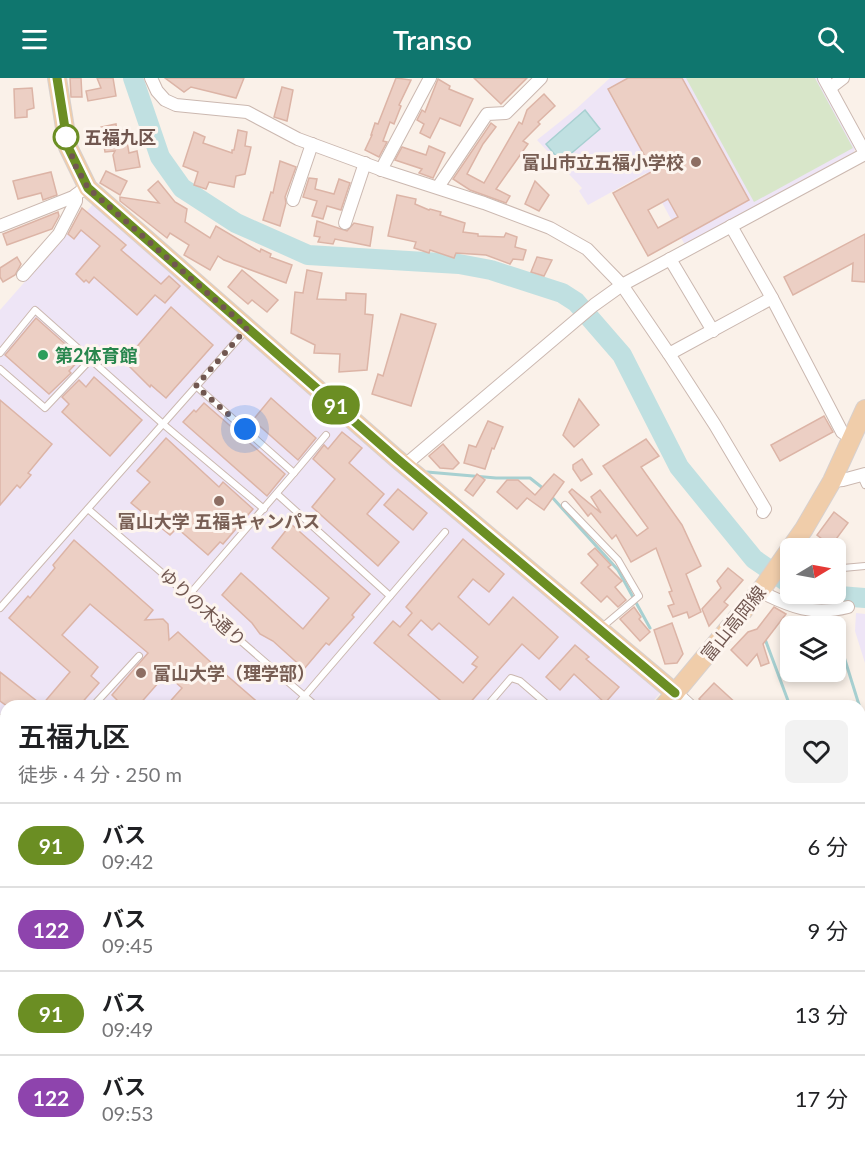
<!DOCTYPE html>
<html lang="ja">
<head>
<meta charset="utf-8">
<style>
  :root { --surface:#fff; --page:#f2f2f2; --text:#202124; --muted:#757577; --line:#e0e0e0; --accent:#0f766e }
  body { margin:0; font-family:Lato,"Noto Sans JP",sans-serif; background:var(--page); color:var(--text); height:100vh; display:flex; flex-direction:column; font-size:22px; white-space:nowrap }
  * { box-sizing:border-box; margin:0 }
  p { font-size:20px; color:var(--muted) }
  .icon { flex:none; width:33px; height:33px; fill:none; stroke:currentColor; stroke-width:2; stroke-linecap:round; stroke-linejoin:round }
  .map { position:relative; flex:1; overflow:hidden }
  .drawer { position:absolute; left:0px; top:622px; width:866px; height:452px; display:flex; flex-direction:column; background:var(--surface); border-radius:18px 18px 0 0; box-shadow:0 3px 9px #0003 }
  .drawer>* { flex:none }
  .badge { padding:0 12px; border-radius:20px; font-size:21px; line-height:39px }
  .needle { width:39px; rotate:80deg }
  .controls { position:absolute; left:780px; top:460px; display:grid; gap:12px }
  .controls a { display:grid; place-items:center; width:66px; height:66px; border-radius:9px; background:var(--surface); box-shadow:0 3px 9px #0003; font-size:30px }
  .you { position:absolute; width:30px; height:30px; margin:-15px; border:4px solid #fff; border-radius:50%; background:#1a73e8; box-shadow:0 0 0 9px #1a73e833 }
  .map>.badge { position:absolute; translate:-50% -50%; box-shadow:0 0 0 3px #fff }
  .round { display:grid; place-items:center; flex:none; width:63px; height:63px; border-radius:9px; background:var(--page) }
  .head { display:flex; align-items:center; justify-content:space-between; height:102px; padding:0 18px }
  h1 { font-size:28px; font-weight:600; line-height:45px }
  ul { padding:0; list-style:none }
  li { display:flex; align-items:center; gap:18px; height:84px; padding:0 18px; border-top:2px solid var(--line) }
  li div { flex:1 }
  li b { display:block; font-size:22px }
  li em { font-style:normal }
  li .badge { min-width:66px; font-weight:700; text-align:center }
  header { display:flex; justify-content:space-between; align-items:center; height:78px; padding:0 18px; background:var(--accent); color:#fff; font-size:27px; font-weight:600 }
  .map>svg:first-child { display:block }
</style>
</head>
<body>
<header><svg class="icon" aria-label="menu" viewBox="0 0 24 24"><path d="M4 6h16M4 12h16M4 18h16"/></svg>Transo<svg class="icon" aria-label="search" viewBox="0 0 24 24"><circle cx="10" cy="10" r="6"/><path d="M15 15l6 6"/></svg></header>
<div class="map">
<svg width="865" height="1073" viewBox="0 0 865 1073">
  <rect width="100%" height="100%" fill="#faf1e9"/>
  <g fill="#eee5f6">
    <path d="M610 0H820L856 66 854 74 685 167 646 95 588 127 579 113 582 110 537 62 576 31Z"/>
    <path d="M94 125 660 615 649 628H6V704L0 699V232Z"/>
    <path d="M856 535 865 536V585L855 553Z"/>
  </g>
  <g fill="#d8e6c9">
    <path d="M686 0H815L853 70 754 124Z"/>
    <path d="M0 699 6 704V1068H276L272 1073H0Z"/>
  </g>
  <path fill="#c0e0e1" stroke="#a7d0d1" stroke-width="1.5" d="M585 32 600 51 561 84 546 66Z"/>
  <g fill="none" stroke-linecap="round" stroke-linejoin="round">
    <g stroke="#a7d0d1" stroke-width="3">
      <path d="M427 394 496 400H530L544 411"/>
      <path d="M551 418 618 492 650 550"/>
      <path d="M820 517 827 528"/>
      <path d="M831 537 865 646"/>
      <path d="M765 561 790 628"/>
      <path d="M768 1073 769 1068"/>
    </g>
    <g stroke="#c0e0e1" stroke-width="20">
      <path d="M133 0 160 79 182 110 236 145 308 177 459 186 491 192 562 215 576 224 622 277 679 389 754 481 790 506"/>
      <path d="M815 516 865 520"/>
    </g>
  </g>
  <g fill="#eccfc4" stroke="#dcb4a6" stroke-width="1.5" fill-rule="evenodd">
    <path d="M70 0H81L82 19H71Z"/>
    <path d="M97 0H113L116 18 88 23 86 13 101 10Z"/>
    <path d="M165 0H244L236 20 191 9 184 14Z"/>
    <path d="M396 0 411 2 399 27 401 28 394 46 390 44 383 63 387 64 379 79 365 72 372 57H371L375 45 378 46Z"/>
    <path d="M474 0H527L501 26Z"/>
    <path d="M628 0H682L749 122 648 178 613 115 653 93 608 11ZM668 121 678 139 658 150 648 132Z"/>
    <path d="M438 1 450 8 449 11 473 21 460 48 440 40 430 60 420 55 424 46 417 42 422 32 425 34Z"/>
    <path d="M282 9 293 12 287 43 274 39Z"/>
    <path d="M32 10 34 30 27 32V39L15 40 14 11Z"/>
    <path d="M544 16 555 28 538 44 540 46 523 63 528 66 496 111 510 118 506 125 470 112 453 101 491 45 496 49 483 66 467 96 484 105 519 44 522 46 527 32Z"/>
    <path d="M116 46 117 54 125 52 129 75 137 73 140 89 116 93 113 77 115 73 105 74 101 49Z"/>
    <path d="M238 52 247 54 245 68 251 69 245 96 236 98 234 109 209 104 206 111 194 107 198 94 183 88 194 54 205 59 203 65 232 75V72H234Z"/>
    <path d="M429 68 445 75 433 100 419 95 422 91 395 82 402 69 426 77Z"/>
    <path d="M280 83 296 89 285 119 286 125 280 148 263 142 271 114 273 115Z"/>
    <path d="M106 93 127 103 120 117 100 105Z"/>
    <path d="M51 94 57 117 43 122 41 115 18 121 13 103Z"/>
    <path d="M309 100 317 101 315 111 334 116 339 101 350 105 341 132 327 128 323 141 312 138 317 123 303 119Z"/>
    <path d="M158 103 175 124 187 131 185 144 210 160 216 148 260 174 261 171 271 176 270 179 292 187 286 205 224 182 218 178 210 192 184 177 189 167 170 155 167 160 120 123V119L159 125 148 112Z"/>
    <path d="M535 103 549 117 539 133 525 126Z"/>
    <path d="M397 117 416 121 415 126 429 132 430 131 441 134 440 137 465 145 463 154 478 156V158L504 159 506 155 517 159 515 169 526 172 523 182 513 181 510 186 486 177 456 175 454 180 430 172 429 175 414 170 416 164 388 158Z"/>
    <path d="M82 130 126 167 121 172 161 206 169 198 180 208 165 225 155 217 137 237 94 199 89 205 86 202 84 204 76 196 100 168 81 152 74 161 68 156Z"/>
    <path d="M58 134 59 138 52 151 7 167 3 156Z"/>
    <path d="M317 143 347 153 354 145 373 149 370 168 335 161 333 166 318 164 320 159 314 158Z"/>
    <path d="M865 156V204L852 203 853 185 793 217 784 199Z"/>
    <path d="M17 179 21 186 15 197 3 204 0 199V190Z"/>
    <path d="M537 179 552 182 544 198 531 194Z"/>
    <path d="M242 192 278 222 267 234 252 222 248 226 228 209Z"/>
    <path d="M307 192 322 195 317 221 346 222V215L366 216 365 236 373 237 367 292 339 294 340 276 314 275 315 267 291 255 295 214 303 215Z"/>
    <path d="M171 229 213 267 166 320 151 307 150 309 126 285 130 281 128 279Z"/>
    <path d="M401 236 436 246 411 328 372 316 378 296 383 298Z"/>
    <path d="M36 240 81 280 69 293 71 295 49 316 5 277Z"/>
    <path d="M94 299 142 342 110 378 62 334 69 326 62 319 79 302 86 309Z"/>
    <path d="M271 320 316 360 298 382 253 342Z"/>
    <path d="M579 321 599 347 574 369 563 357Z"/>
    <path d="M0 322 52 366 28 395 31 397 20 410 17 407 0 427Z"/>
    <path d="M204 325 285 396 267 418 183 344 194 332 196 334Z"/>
    <path d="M824 338 833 354 780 383 771 367Z"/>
    <path d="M488 343 503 349 494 371 492 370 485 391 464 385 469 367 476 369Z"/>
    <path d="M342 354 362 370 349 385 384 416 367 436 399 464 378 488 312 429 335 401 313 381 324 367 328 371Z"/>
    <path d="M166 360 219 409 223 404 253 431 223 466 220 464 208 477 177 450 170 457 131 425 150 404 137 393Z"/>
    <path d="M646 361 659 378 641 389 682 447 701 488 686 496 701 534 689 540 687 534 673 539 668 528 674 526 669 514 672 513 656 470 631 484 616 457 612 461 591 435 588 438 569 414 572 411 601 435 591 419 600 412 637 458 648 450 603 388Z"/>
    <path d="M443 366 459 385 453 391 440 390 429 378Z"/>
    <path d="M582 381 592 396 581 403 573 391V387Z"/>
    <path d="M477 396 485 402 473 418 465 412Z"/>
    <path d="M554 396 564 404 544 432 527 420 517 431 497 414 507 402H518L535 417Z"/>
    <path d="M398 411 427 435 413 452 384 427Z"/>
    <path d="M834 434 848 445 831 468 817 457Z"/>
    <path d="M291 446 370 516 352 537 354 539 329 567 326 565 304 591 273 563 260 556 252 545 222 517 241 495 303 551 329 520 272 470Z"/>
    <path d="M463 461 504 496 489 514 473 501 458 519 489 547 513 519 558 559 539 581 522 566 467 628H447L374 565 393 543 400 549 412 535 406 529ZM421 542 432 552 439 545 478 579 472 586 477 589 463 605 408 557Z"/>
    <path d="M74 462 153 532 145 542 163 541 168 546 169 562 178 554 217 590 225 588 224 595 262 628H166L182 610 166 596 138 628H111L117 622 112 617 148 575 90 526 62 557 98 589 91 598 99 605 79 628H7L0 623V594L42 627 70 594 9 540 28 518 30 520 55 490 53 487Z"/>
    <path d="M595 470 611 487 608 489 622 503 615 509 626 522 618 529 607 518 601 524 581 505 598 487 588 476Z"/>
    <path d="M728 490 743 502 724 524 728 527 709 548 702 531 721 510 717 503Z"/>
    <path d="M634 529 641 539 639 541 650 554 640 563 620 541Z"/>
    <path d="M774 529 786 536 763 566 769 585 761 588 757 576 747 588 731 572 748 554 757 551Z"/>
    <path d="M672 545 683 576 677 585 665 586 654 552Z"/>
    <path d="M575 567 589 579 586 581 619 609 605 625 574 596 560 612 546 599Z"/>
    <path d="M714 605 739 628H707L699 621Z"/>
  </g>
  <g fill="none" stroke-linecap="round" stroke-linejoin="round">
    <g stroke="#cbb8b0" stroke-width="8">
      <g id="service">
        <path d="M0 275 35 232 163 346 264 431"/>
        <path d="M0 291 45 330 91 281"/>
        <path d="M294 395 326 357"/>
        <path d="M861 398 865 407"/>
        <path d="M277 416 390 518"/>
        <path d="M565 427 618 482 639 518 601 550"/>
        <path d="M88 431 316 628"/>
        <path d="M843 490 865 488"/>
        <path d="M189 517 294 395 196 308"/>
        <path d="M0 530 246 252"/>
        <path d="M93 628 139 578"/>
        <path d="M296 628 445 454"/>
        <path d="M487 628 511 600 520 603 549 628"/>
        <path d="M597 628 599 626"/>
        <path d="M0 640 6 645"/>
        <path d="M0 813H6"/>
        <path d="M860 1034H865"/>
        <path d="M250 1068 257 1073"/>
        <path d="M175 1073 182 1068"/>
      </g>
    </g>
    <g stroke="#cbb8b0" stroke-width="14">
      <g id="minor">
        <path d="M151 0 157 13 165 22 176 27 247 34 298 61 385 93 484 125 550 150 587 171 622 207 669 276 715 347 765 431 763 434"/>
        <path d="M824 0 865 75"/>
        <path d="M830 10 843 0"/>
        <path d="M381 92 430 0"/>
        <path d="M438 109 487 36 506 35 541 0"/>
        <path d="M293 122 312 66"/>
        <path d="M345 145 365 85"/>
        <path d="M0 148 73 119 81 113"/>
        <path d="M731 148 772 220 842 354 851 360"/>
        <path d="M670 181 713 253"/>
        <path d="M23 197 59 156 76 123V117"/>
        <path d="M669 276 772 220"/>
        <path d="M405 387 594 227 622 207 865 76"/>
        <path d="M832 403 843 402 865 396"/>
        <path d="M759 513C791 529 813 538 848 529"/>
        <path d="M447 1068 448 1073"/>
        <path d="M787 1068 792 1073"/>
        <path d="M663 1073 665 1068"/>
        <path d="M776 1073 777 1068"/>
      </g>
    </g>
    <g stroke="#cbb8b0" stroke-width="16">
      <g id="tertiary">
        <path d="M675 615 689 628"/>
        <path d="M860 791 865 796"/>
      </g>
    </g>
    <g stroke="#d7d0ce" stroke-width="20">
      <g id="primary">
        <path d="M57 0 68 69 88 110 396 380 675 615"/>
        <path d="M664 628 764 508 804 451 832 403 865 331"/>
        <path d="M276 1073 281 1068"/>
      </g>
    </g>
    <use href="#service" stroke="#fff" stroke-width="6"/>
    <use href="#minor" stroke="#fff" stroke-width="12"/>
    <use href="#tertiary" stroke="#fff" stroke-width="14"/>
    <use href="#primary" stroke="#f0cdaa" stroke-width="18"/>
  </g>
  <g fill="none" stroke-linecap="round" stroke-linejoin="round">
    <g stroke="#fff" stroke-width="14">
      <path id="line" d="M57 0 68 69 88 110 396 380 675 615"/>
    </g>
    <use href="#line" stroke="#6b8e23" stroke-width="9"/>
    <path stroke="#715750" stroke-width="6" stroke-dasharray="0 10.8" d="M66 59 65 53 74 85 88 110 247 250 196 308 245 351"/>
  </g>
  <circle fill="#fff" stroke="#6b8e23" stroke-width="3" cx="66" cy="59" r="12"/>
  <g fill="#8d6e63" stroke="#fdf5ef" stroke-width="2">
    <circle cx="696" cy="84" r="6"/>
    <circle cx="219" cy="423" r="6"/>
    <circle cx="141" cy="595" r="6"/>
  </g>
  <circle fill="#2e9e5b" stroke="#fdf5ef" stroke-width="2" cx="43" cy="277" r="6"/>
  <g text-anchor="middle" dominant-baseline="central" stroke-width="6" stroke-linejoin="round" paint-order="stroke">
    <g font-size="18" font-weight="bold" fill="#715750" stroke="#fdf5ef" text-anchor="start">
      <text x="84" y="59">五福九区</text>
    </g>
    <g font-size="18" font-weight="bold" fill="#785e54" stroke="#fdf5ef" text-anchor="end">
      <text x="684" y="84">富山市立五福小学校</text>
      <text x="219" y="443" text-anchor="middle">富山大学 五福キャンパス</text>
      <text x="153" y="595" text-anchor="start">富山大学（理学部）</text>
    </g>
    <g font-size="18" font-weight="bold" fill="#27864d" stroke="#fdf5ef" text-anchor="start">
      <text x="55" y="277">第2体育館</text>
    </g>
    <g font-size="18" fill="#715750" stroke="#fdf5ef">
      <text transform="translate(203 529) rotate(41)">ゆりの木通り</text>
      <text transform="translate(733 545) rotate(-51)">富山高岡線</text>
    </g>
  </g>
</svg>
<div class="controls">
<a><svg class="needle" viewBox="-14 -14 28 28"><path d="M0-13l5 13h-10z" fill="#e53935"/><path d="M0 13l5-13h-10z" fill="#757577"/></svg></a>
<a><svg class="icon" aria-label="layers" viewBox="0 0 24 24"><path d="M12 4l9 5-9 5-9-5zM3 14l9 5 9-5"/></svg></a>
</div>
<div class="you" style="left:245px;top:351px"></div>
<b class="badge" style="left:336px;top:327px;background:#6b8e23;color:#fff">91</b>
<section class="drawer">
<div class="head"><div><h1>五福九区</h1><p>徒歩 · 4 分 · 250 m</p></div><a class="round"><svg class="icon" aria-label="heart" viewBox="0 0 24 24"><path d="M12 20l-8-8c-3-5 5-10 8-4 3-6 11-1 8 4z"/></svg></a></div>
<ul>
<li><span class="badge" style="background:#6b8e23;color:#fff">91</span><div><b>バス</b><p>09:42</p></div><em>6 分</em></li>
<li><span class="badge" style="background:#8e44ad;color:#fff">122</span><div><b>バス</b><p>09:45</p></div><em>9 分</em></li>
<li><span class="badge" style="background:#6b8e23;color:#fff">91</span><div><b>バス</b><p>09:49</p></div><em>13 分</em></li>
<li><span class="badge" style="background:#8e44ad;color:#fff">122</span><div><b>バス</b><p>09:53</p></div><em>17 分</em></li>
</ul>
</section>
</div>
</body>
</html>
